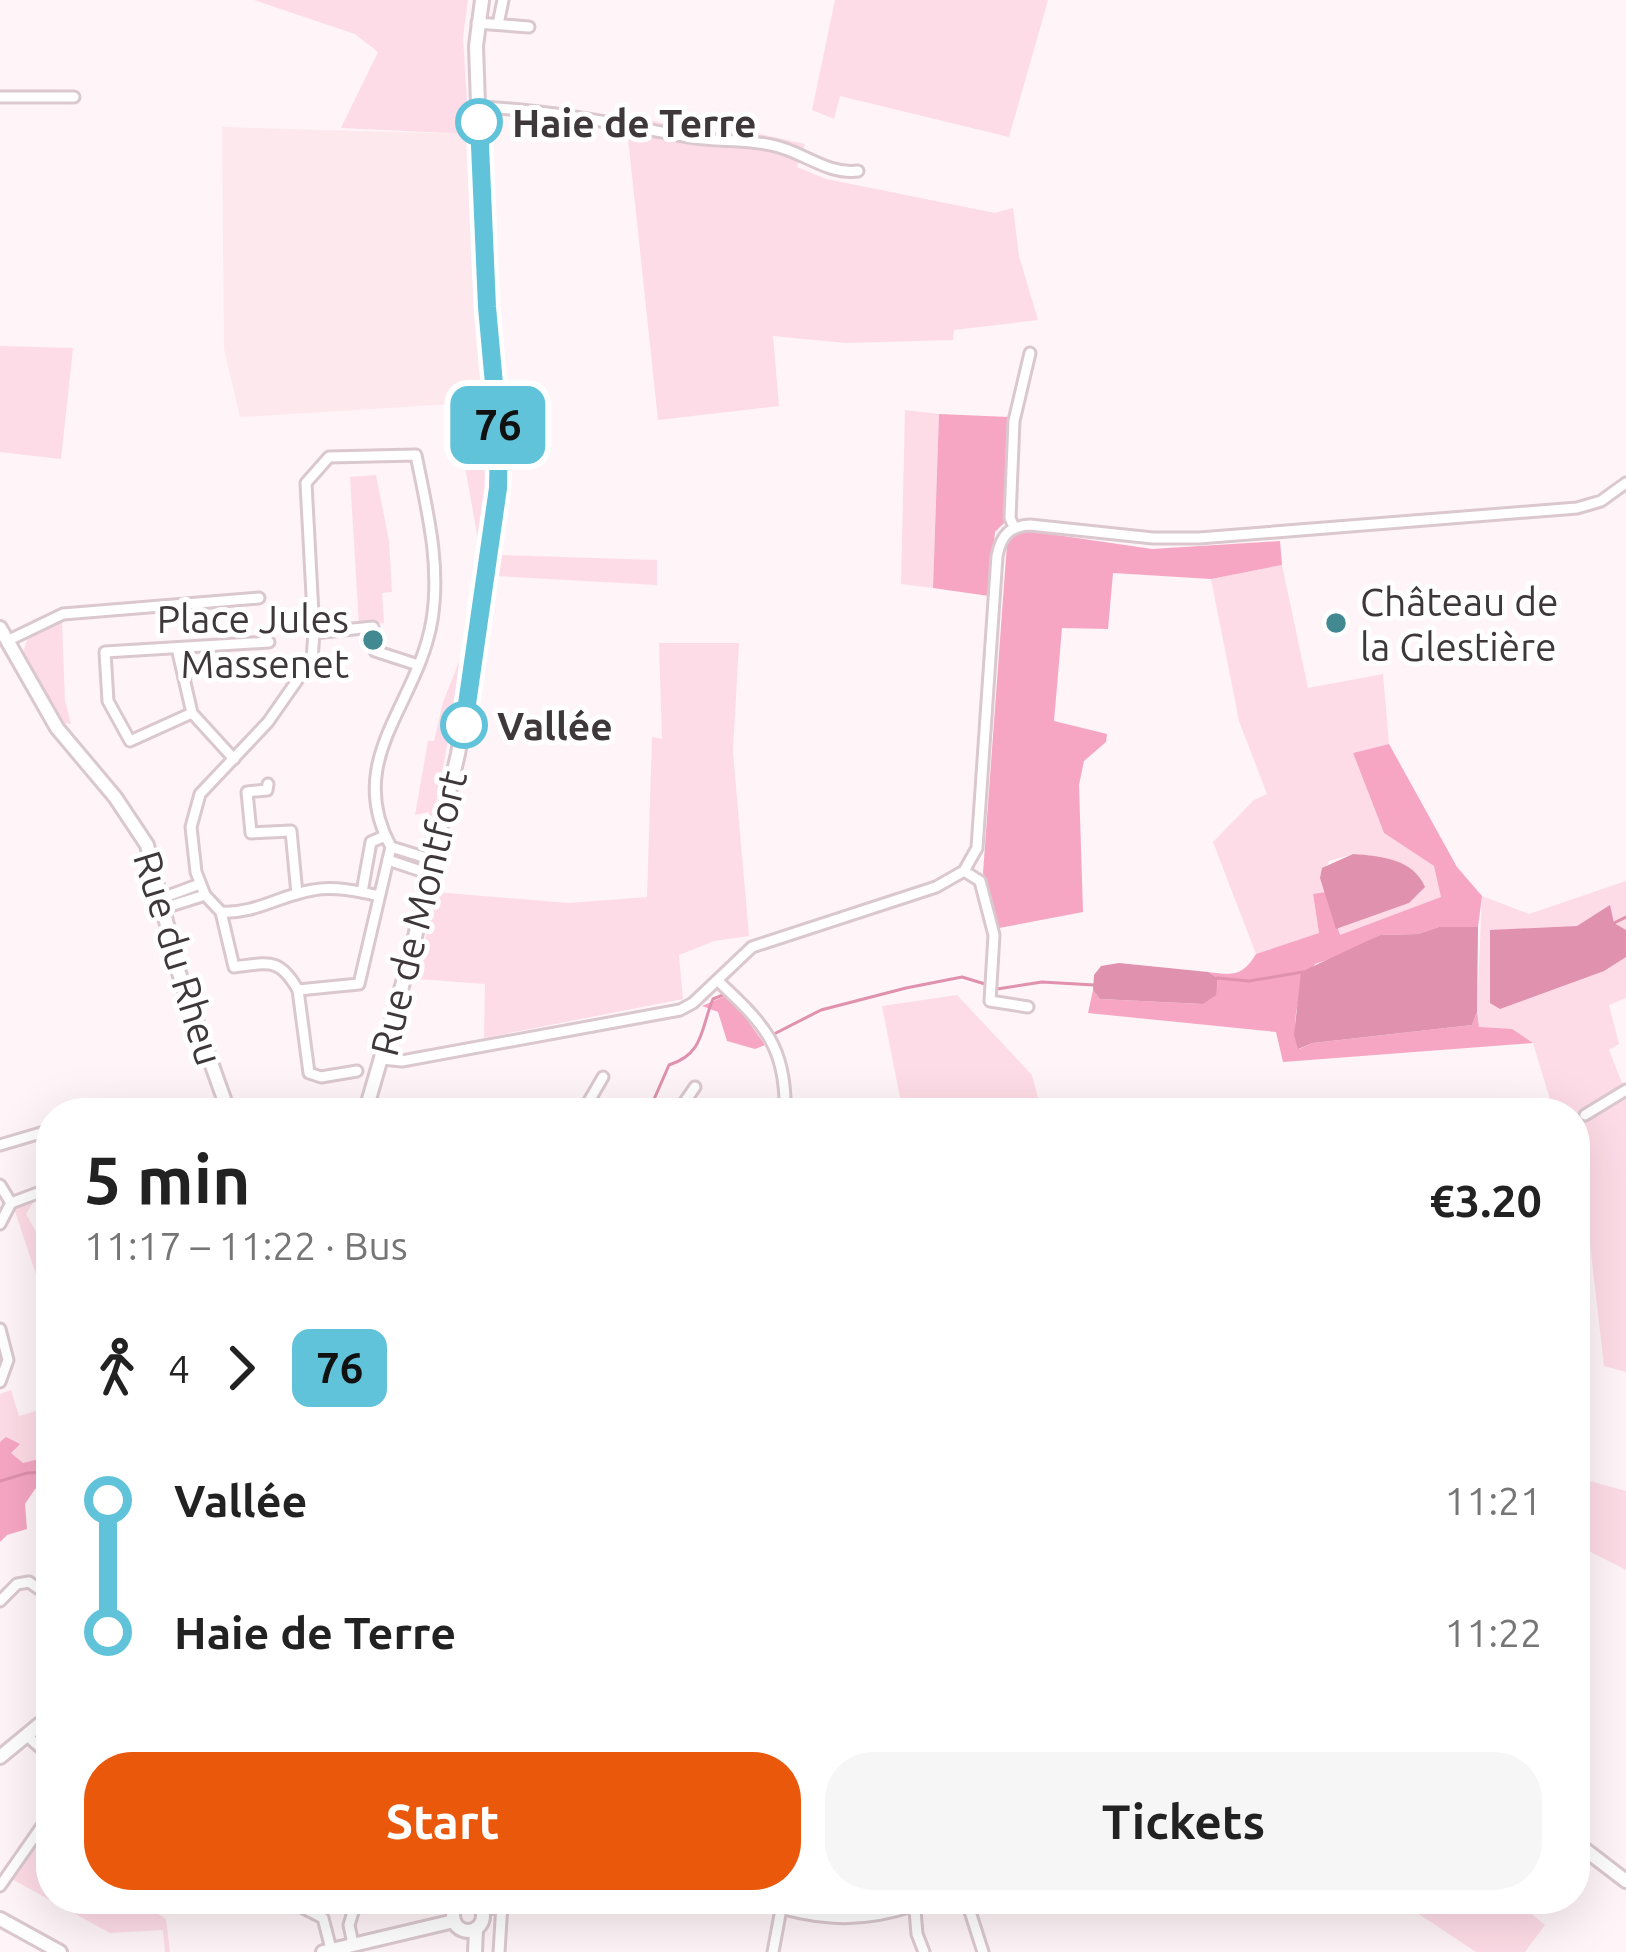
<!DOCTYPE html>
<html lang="en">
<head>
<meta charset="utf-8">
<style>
  :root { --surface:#fff; --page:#f6f6f6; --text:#222; --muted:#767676; --accent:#ea580c }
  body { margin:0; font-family:Ubuntu,sans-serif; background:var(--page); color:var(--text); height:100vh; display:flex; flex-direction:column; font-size:45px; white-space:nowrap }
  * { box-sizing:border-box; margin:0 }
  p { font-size:39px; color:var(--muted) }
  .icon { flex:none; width:66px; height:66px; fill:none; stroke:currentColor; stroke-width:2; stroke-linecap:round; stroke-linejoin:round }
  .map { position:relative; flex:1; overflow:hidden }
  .panel { position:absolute; left:36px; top:1098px; width:1554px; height:816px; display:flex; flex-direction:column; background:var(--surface); border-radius:48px; box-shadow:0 12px 48px #0002 }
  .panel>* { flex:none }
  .badge { padding:0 24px; border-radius:18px; font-size:42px; line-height:78px }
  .map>.badge { position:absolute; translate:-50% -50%; box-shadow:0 0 0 6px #fff }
  .legs { display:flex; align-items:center; gap:18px; height:132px; padding:0 48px; font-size:39px }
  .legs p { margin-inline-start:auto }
  .headline { display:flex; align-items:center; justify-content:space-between; height:204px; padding:0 48px }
  h1 { font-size:66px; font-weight:600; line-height:90px }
  .primary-button { display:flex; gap:24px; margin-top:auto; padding:24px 48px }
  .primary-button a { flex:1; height:138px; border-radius:48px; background:var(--accent); color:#fff; font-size:48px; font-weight:600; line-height:138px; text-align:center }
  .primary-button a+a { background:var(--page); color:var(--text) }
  ul { padding:0 48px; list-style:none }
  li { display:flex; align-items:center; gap:42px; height:132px; font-size:45px }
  li i { display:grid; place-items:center; width:18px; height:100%; margin:0 15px; background:currentColor }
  li i::after { content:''; width:30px; height:30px; margin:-15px; border:9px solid; border-radius:50%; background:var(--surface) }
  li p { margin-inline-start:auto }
  li:first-child i { background:linear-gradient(#0000 50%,currentColor 0) }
  li:last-child i { background:linear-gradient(currentColor 50%,#0000 0) }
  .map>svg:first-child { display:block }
</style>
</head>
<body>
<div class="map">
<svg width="1626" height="1952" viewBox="0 0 1626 1952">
  <rect width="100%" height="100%" fill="#fff4f7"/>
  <path fill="#fde8ee" d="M222 127 469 134 484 402 240 417 224 349Z"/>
  <g fill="#fedce7">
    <path d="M254 0H468L463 37 469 134 341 128 378 52 355 34Z"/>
    <path d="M835 0H1048L1009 137 840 96 834 119 812 110Z"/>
    <path d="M630 115 693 131 751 132 805 144 797 167 826 179 995 213 1013 208 1019 256 1038 320 954 330 953 340 846 343 773 336 779 406 658 420 628 138Z"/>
    <path d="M0 346 73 348 61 459 0 452Z"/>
    <path d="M454 404 485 409 490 481 476 582 478 540Z"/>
    <path d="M905 410 939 414 933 588 901 584Z"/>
    <path d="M376 475 389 541 392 592 382 593 384 623 359 625 350 477Z"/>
    <path d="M502 555 657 560V585L496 576Z"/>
    <path d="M1282 565 1308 688 1383 674 1389 744 1353 753 1384 833 1434 866 1442 897 1339 936 1336 929 1409 903 1353 854 1329 861 1320 878 1326 892 1313 895 1319 933 1256 954 1213 842 1254 800 1267 794 1239 721 1211 579Z"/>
    <path d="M62 622 65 701 71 724 64 723 22 655 28 638Z"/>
    <path d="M659 643H739L733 752 749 936 714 941 679 955 683 999 484 1038 485 984 417 979 435 892 569 903 647 897 652 737 662 739Z"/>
    <path d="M465 647 467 658 457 717 452 719 428 847 419 853 392 840 419 848 424 844 429 812 415 815 428 741H434L443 702Z"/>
    <path d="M1626 881V998L1609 1005 1619 1044 1609 1050 1626 1093V1372L1604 1366 1575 1113H1554L1533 1043 1479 1027 1477 1012 1482 896 1529 914Z"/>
    <path d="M957 995 1032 1075 1042 1113H903L882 1006Z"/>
    <path d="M36 1198 26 1214 51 1259V1320L15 1211 24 1202Z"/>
    <path d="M11 1390 19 1416 46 1408 51 1401V1472L0 1481V1394Z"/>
    <path d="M1575 1477 1626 1491V1570L1575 1544Z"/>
    <path d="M51 1821V1899H136L154 1912 164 1899H169L158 1914 166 1919 170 1952H165L163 1930 110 1933 10 1878Z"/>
    <path d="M1396 1899H1514L1545 1925 1525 1952H1476Z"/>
  </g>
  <g fill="#f6a6c3">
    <path d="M939 414 1009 417 1005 522 995 532 989 596 933 588Z"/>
    <path d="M1029 531 1152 549 1280 541 1282 565 1211 579 1113 573 1108 629 1062 628 1054 721 1107 734 1106 742 1084 761 1079 785 1083 912 999 928 983 873 1007 544 1013 535Z"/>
    <path d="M1389 744 1457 867 1482 896 1478 927H1439L1418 934 1380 935 1339 956 1315 964C1300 990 1289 1019 1299 1049L1313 1043 1472 1025 1477 1012 1479 1027 1512 1029 1533 1043 1283 1062 1276 1032 1088 1013 1093 990 1100 999 1203 1004 1217 988 1218 978 1208 972C1233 975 1242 977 1256 954L1319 933 1313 894 1326 892 1340 935 1441 897 1434 866 1384 833 1353 753Z"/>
    <path d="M723 997 733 1000 765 1045 755 1049 727 1041 718 1012 702 1006Z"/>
    <path d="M6 1437 20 1444 11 1453 23 1463 51 1456V1486L35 1489 25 1504 27 1529 7 1535 0 1542V1442Z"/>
  </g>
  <g fill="#df91ad">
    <path d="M1353 854C1381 856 1413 859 1425 887L1409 903 1336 929 1320 878 1322 868Z"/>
    <path d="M1610 905 1614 923 1626 930V957L1604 971 1500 1009 1490 1003V930L1577 926Z"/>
    <path d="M1439 927H1478L1477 1012 1472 1025 1313 1043 1298 1049 1294 1035 1301 972 1380 935 1418 934Z"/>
    <path d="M1119 963 1208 972 1218 978 1216 995 1203 1004 1100 999 1093 990 1094 975 1101 966Z"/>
  </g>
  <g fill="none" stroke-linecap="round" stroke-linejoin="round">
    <g stroke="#df91ad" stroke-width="3">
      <path d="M1612 924 1626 917"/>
      <path d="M1217 978 1249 981 1303 972"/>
      <path d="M997 989 1042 982 1094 985"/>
      <path d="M742 1010 755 1026"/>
      <path d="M774 1034 821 1010 906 988 962 977 985 984"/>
      <path d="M648 1113 669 1065C705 1054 701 1026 713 999L723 995 731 999"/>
      <path d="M0 1481 27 1473 51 1472"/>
    </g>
    <g stroke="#dac8ce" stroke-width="15">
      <g id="street">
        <path d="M477 23 529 27"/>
        <path d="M498 24 503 0"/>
        <path d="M0 97H74"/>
        <path d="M478 107C550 110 618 124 688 137 716 142 744 139 771 145 801 150 826 175 858 171"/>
        <path d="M1014 527 1010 518 1014 421 1030 353"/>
        <path d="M314 633 373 627"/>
        <path d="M7 641 63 614 259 598"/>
        <path d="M177 648 192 713 234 759"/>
        <path d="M375 651 418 665"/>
        <path d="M192 713 130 741 108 701 105 652 269 642"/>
        <path d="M268 784 267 790 247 792 251 833 291 831 297 894"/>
        <path d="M391 847 359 984 298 990C279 957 269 963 234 967L221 912 205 895 196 872 191 827 200 794 268 722 312 659 314 633 306 483 329 457 416 455C427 510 441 564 432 620 418 705 343 759 391 847L433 860"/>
        <path d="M388 860 430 874"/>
        <path d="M964 871 980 881 994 935 990 1001 1028 1007"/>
        <path d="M362 892 371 842 385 836"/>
        <path d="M162 898 200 884"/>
        <path d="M164 908 205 895"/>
        <path d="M221 912C256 914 280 895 313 890 334 886 358 891 379 896"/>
        <path d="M718 981C764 1024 787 1047 785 1113"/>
        <path d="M298 990 309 1073 321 1077 357 1071"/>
        <path d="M382 1059 402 1061 680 1010 693 1003 752 947 936 887 964 871 977 848 997 556C1001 536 1009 526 1030 525L1153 538H1199L1577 508 1601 501 1626 483"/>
        <path d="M582 1113 603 1077"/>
        <path d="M677 1113 695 1087"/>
        <path d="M1585 1115 1626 1090"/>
        <path d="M0 1145 51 1130"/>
        <path d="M0 1185 11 1203 51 1188"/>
        <path d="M0 1224 11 1203"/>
        <path d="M0 1329 8 1360 0 1382"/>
        <path d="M42 1591 51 1608"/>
        <path d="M0 1601 17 1584 29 1582 42 1591"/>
        <path d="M39 1724 51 1738"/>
        <path d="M26 1735 51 1757"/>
        <path d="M0 1886 51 1813"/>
        <path d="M286 1899 323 1918 331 1949"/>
        <path d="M750 1899C807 1918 854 1926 912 1906"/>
        <path d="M914 1899 917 1934 924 1952"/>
        <path d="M966 1899 983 1952"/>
        <path d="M482 1912 515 1899"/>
        <path d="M353 1944 349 1925 357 1899"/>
        <path d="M499 1952 502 1904"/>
        <path d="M773 1952 781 1909"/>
      </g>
    </g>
    <g stroke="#dac8ce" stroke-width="18">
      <g id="secondary">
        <path d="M0 628 57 728 115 797 147 845 179 973 229 1113"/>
        <path d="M365 1113 409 962 458 754 496 514 499 439 482 223 476 46 482 0"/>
        <path d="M0 1757 51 1715"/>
        <path d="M1575 1842 1626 1881"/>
        <circle cx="468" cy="1916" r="15"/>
        <path d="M0 1919 60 1952"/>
        <path d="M323 1952 454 1921"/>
        <path d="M475 1952 476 1929"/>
      </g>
    </g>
    <use href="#street" stroke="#fff" stroke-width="9"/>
    <use href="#secondary" stroke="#fff" stroke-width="12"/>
  </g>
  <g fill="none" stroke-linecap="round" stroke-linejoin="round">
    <g stroke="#fff" stroke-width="27">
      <path id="line-1" d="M464 725 498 488 499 439 487 307 479 122"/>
    </g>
    <use href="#line-1" stroke="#61c3d9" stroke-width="18"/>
  </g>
  <g fill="#fff" stroke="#61c3d9" stroke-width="6">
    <circle cx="479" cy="122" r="21"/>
    <circle cx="464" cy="725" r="21"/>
  </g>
  <g fill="#438992" stroke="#fff" stroke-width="4.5">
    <circle cx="1336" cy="623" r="12"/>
    <circle cx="373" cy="640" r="12"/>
  </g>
  <g text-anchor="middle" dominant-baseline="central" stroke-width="10" stroke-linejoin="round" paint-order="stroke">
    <g font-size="39" font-weight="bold" fill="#3f383a" stroke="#fff" text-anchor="start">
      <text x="512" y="122">Haie de Terre</text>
      <text x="497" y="725">Vallée</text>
    </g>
    <g font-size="39" fill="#3f383a" stroke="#fff" text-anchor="start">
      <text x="1360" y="601">Château de<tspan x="1360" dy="45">la Glestière</tspan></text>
      <text x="349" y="618" text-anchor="end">Place Jules<tspan x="349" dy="45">Massenet</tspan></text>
    </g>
    <g font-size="39" fill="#3f383a" stroke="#fff">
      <text transform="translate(418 913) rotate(-76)">Rue de Montfort</text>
      <text transform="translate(179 958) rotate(73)">Rue du Rheu</text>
    </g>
  </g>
</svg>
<b class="badge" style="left:498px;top:425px;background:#61c3d9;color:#111">76</b>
<section class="panel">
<div class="headline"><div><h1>5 min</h1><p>11:17 – 11:22 · Bus</p></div><b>€3.20</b></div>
<div class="legs"><svg class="icon" aria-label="walk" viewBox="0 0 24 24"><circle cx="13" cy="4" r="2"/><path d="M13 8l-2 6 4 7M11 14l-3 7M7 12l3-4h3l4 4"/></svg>4<svg class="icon" aria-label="forward" viewBox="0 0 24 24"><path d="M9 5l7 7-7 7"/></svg><b class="badge" style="background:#61c3d9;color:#111">76</b></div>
<ul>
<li><i style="color:#61c3d9"></i><b>Vallée</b><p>11:21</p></li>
<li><i style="color:#61c3d9"></i><b>Haie de Terre</b><p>11:22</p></li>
</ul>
<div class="primary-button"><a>Start</a><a>Tickets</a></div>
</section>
</div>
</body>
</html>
